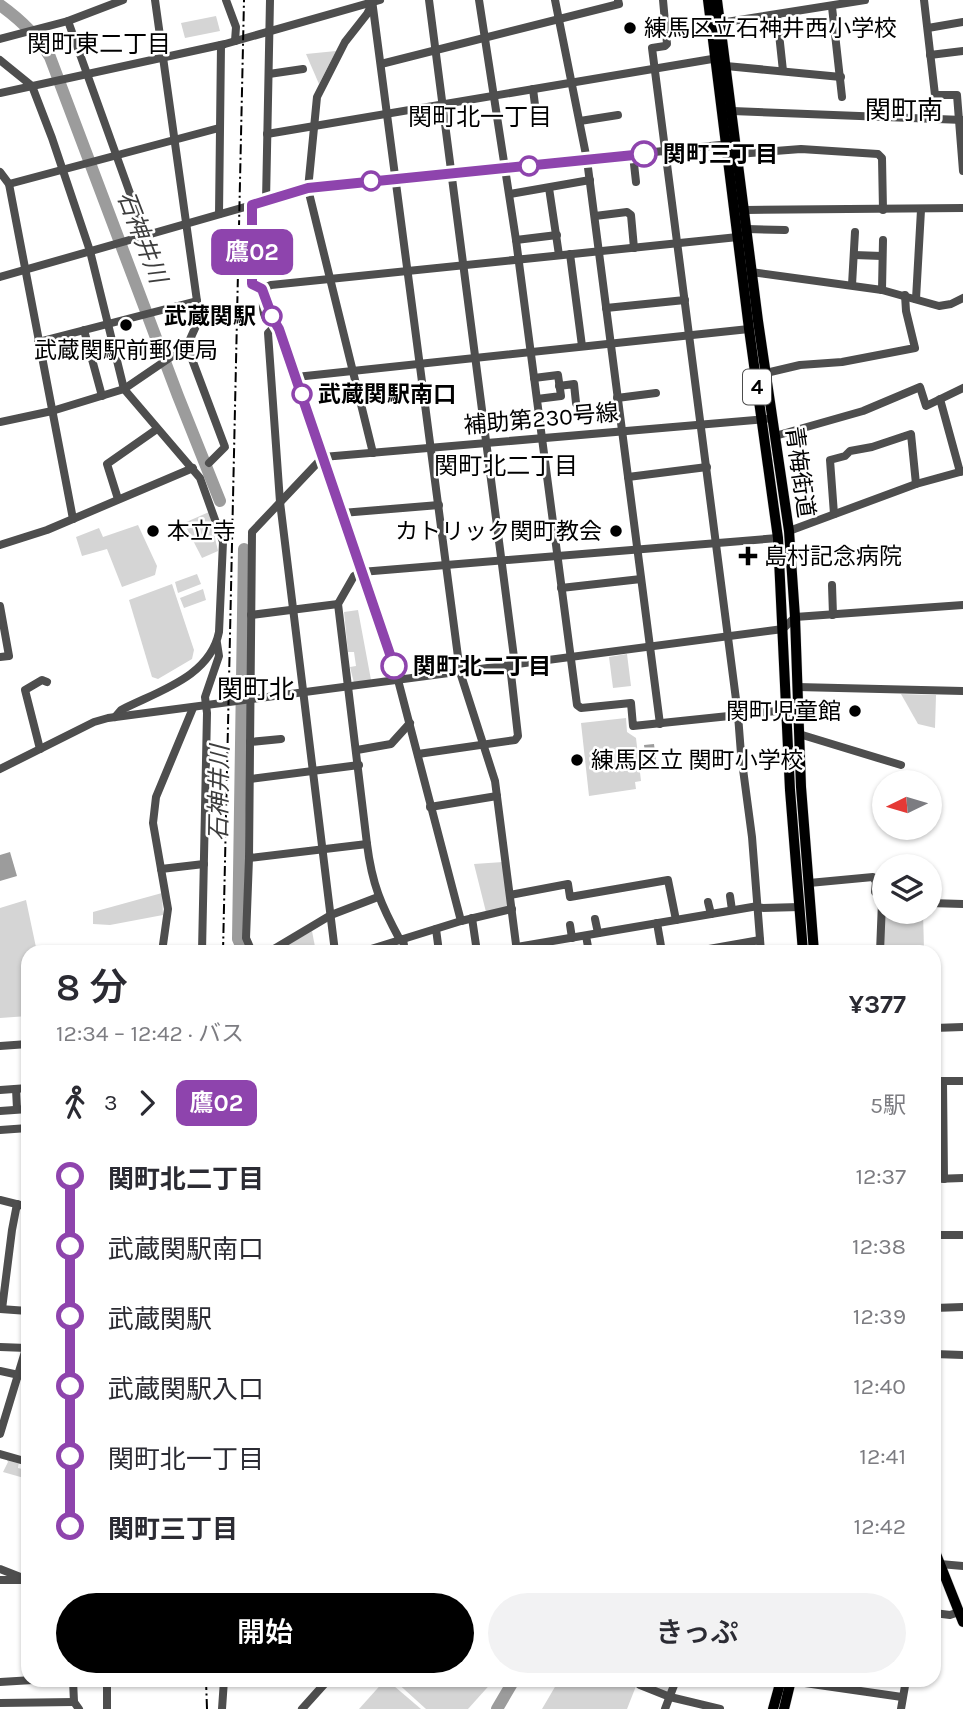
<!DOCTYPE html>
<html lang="ja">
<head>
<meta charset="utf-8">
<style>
  :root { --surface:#fff; --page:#f2f2f3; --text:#2b2b33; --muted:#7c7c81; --accent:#000 }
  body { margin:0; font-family:Karla,"Noto Sans JP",sans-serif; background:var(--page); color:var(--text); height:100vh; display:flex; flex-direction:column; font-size:26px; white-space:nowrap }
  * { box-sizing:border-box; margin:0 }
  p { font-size:23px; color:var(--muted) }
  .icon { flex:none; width:38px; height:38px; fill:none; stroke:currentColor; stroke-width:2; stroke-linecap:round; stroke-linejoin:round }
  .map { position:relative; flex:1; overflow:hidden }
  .panel { position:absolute; left:21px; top:945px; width:920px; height:742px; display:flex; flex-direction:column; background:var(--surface); border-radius:21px; box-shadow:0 2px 5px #0004 }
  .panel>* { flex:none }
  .badge { padding:0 14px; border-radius:10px; font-size:24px; line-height:46px }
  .needle { width:46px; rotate:265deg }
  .fabs { position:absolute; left:872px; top:770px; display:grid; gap:14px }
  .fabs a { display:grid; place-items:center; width:70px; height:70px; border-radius:50%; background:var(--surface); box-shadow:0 2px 5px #0004; font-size:35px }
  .map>.badge { position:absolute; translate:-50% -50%; box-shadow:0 0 0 4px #fff }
  .legs { display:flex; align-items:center; gap:10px; height:77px; padding:0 35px; font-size:23px }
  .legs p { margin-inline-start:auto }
  .summary { display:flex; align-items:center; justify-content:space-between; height:119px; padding:0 35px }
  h1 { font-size:38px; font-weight:600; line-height:52px }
  .primary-button { display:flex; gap:14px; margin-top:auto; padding:14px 35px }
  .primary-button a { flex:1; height:80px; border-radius:42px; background:var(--accent); color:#fff; font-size:28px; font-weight:600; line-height:80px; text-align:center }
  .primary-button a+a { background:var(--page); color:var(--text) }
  ul { padding:0 35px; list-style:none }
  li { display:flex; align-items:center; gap:24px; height:70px; font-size:26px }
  li i { display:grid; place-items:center; width:10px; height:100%; margin:0 9px; background:currentColor }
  li i::after { content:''; width:18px; height:18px; margin:-9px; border:5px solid; border-radius:50%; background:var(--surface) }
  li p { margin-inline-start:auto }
  li:first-child i { background:linear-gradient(#0000 50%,currentColor 0) }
  li:last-child i { background:linear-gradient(currentColor 50%,#0000 0) }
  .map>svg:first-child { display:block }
</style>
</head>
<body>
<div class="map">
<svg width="963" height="1709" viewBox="0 0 963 1709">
  <rect width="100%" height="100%" fill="#fff"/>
  <g fill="#d5d5d5">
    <path d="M216 16 220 31 185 38 181 23Z"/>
    <path d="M336 51 319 84 306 54Z"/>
    <path d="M209 512 218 551 202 558 184 523Z"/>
    <path d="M138 525 157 566 155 575 122 587 107 549 82 556 76 537 99 528 103 537Z"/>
    <path d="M197 574 201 584 178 593 175 582Z"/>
    <path d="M172 584 194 650 192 659 158 679 152 677 129 600Z"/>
    <path d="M203 589 206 600 184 608 180 598Z"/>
    <path d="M358 610 371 680 354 683 350 667 356 666 354 652H348L344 612Z"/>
    <path d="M627 654 631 686 613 688 609 657Z"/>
    <path d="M901 694 936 695 935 728 918 724Z"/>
    <path d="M626 718 627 732 636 738 641 781 635 782 636 789 589 796 581 723Z"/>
    <path d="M503 862 509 907 486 912 474 864Z"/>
    <path d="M162 893 163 915 110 925 93 924V912Z"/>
    <path d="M26 900 37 952H28V1016L0 1018V908Z"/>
    <path d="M884 912H923L924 950 883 951Z"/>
    <path d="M312 931 316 952H275Z"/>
    <path d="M6 1458 19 1461 18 1468 26 1470 24 1478 3 1472 8 1462Z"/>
    <path d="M385 1680H387L421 1709H359Z"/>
    <path d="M394 1680H494L468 1709H426Z"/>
    <path d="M559 1680H673L669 1694 638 1681 627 1709H542Z"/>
  </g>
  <g fill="#9c9c9c">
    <path d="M654 744 657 769 647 770 644 745Z"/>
    <path d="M10 852 17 876 0 881V855Z"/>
  </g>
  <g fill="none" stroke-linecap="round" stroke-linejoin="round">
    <g stroke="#9c9c9c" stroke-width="12">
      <path d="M0 5C21 20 37 35 50 57L178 396 220 501"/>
      <path d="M244 549 238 939 244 952"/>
      <path d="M497 1709 514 1680"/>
    </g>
    <g stroke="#dbdbdb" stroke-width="11">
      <g id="major">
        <path d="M708 0 749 329 778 538 790 790 803 952"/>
        <path d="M717 0 758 321 789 531 795 617 801 787 814 952"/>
        <path d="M934 1549 963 1622"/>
        <path d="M773 1709 781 1680"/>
        <path d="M784 1709 791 1680"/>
      </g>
    </g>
    <g stroke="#4e4e4e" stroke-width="8">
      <path d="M226 0 236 27 235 41"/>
      <path d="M372 0 460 672 495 781 517 952"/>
      <path d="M429 0 515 665"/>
      <path d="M479 0 516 240 577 705 581 708 631 703 633 726 787 710"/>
      <path d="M555 0 587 160 660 724"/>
      <path d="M663 0 667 44 665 46 652 48 738 715 741 754 752 837 761 952"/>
      <path d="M924 0 935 95H957L963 171"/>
      <path d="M832 7 842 97"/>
      <path d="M777 15 783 71"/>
      <path d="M68 21 145 235"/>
      <path d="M720 23 865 0"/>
      <path d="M928 28 963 22"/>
      <path d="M0 39 68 21 123 0"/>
      <path d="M930 55 963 51"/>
      <path d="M0 60 32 86 52 138 90 251 124 389 200 478 223 542 219 632C210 677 158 691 121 710L115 717"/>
      <path d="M381 64 619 4 618 0"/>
      <path d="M726 66 841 77"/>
      <path d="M269 74 303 69"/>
      <path d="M533 89 537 121"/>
      <path d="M0 93 225 44 380 0"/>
      <path d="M732 111 963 120"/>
      <path d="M580 121 618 115"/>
      <path d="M267 134 718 58"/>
      <path d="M737 154 801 149 878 154 882 158 883 210"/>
      <path d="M633 155 636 182"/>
      <path d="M0 172 9 184 73 519"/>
      <path d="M9 184 219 128"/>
      <path d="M549 188 559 255"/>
      <path d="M510 194 590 180"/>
      <path d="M266 201 270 0"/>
      <path d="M252 205V283L262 289 273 319 279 329 398 680 461 921"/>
      <path d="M745 210 963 208"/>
      <path d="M219 214 221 45"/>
      <path d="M595 216 627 212 631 215 634 248"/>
      <path d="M747 229 785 230"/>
      <path d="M516 240 557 235"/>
      <path d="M570 254 582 346"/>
      <path d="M854 255 882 256"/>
      <path d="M751 272 882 290 939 306 951 304 963 298"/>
      <path d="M0 277 308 189 729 144"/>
      <path d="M852 285 855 232"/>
      <path d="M262 289 271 285 738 237"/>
      <path d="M882 290 883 240"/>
      <path d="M264 297C262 305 262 311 266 319L275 322"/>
      <path d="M916 299 921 210"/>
      <path d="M606 308 685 300"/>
      <path d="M276 325 268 333 280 502 335 952"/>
      <path d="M84 330 102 396"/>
      <path d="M38 342 197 301"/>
      <path d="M187 346 225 447 209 463"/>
      <path d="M766 373 800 365 842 362 915 348 906 311 905 295"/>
      <path d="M296 377 749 329"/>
      <path d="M534 378 558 375 561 396 537 399"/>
      <path d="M559 386 574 384 576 403"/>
      <path d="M617 398 656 393"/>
      <path d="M940 399 960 472"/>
      <path d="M0 422 52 411 124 389 187 346 196 326 197 301 155 0"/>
      <path d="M775 436 863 411 920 387 926 406 963 388"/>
      <path d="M373 453 308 189 317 97 345 42 367 14 373 2"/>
      <path d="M628 477 707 467"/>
      <path d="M118 499 107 464 157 429"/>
      <path d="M342 513 439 505"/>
      <path d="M834 514 830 460 845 456 850 451 872 447 911 434 916 484"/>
      <path d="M789 531 916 484 963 471"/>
      <path d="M0 545 47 530 193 468"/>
      <path d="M832 585 833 615"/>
      <path d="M561 588 641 579"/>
      <path d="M0 606 9 656 0 657"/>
      <path d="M251 615 338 604"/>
      <path d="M797 687 963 691"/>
      <path d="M799 734 901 765"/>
      <path d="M250 742 281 739"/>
      <path d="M40 749 25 690 42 680 47 682"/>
      <path d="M357 750 391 744 410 723"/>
      <path d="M418 754 515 740 518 736 510 665"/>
      <path d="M0 769 94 722 108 718 783 629 795 617 963 605"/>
      <path d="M250 779 359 765"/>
      <path d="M430 807 497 796"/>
      <path d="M367 844C372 884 381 905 400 940"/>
      <path d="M249 858 367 844 338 604 354 576 361 572 778 538"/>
      <path d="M161 869 204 864"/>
      <path d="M809 883 873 877 876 882 875 892 884 902"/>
      <path d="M510 895 568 884 570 897 668 880 676 920"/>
      <path d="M730 896 732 910"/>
      <path d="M708 902 711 914"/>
      <path d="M929 903 963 904"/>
      <path d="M758 908 800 907"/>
      <path d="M472 918 477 952"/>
      <path d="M595 919 598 933"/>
      <path d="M657 923 662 952"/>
      <path d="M570 925 572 938"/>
      <path d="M436 929 439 952"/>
      <path d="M586 936 589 952"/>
      <path d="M403 939 405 952"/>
      <path d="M517 947 758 906"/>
      <path d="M162 952 168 909 153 823 156 797 193 708"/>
      <path d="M202 952 207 713 205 697 219 656 217 643"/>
      <path d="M252 952 246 938 249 858 252 532 323 457 766 419"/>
      <path d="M269 952 331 915 378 897"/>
      <path d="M344 952 371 949 461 921 512 909"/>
      <path d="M692 952 760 940"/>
      <path d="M880 952 882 902"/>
      <path d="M934 1028 963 1027"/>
      <path d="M0 1046 28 1044"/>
      <path d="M934 1081H963"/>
      <path d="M943 1081 944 1179"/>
      <path d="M16 1089 17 1109"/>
      <path d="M0 1090 28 1088"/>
      <path d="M0 1111 28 1109"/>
      <path d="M0 1130 28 1128"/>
      <path d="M934 1179 963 1178"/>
      <path d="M0 1200 28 1207"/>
      <path d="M934 1235H963"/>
      <path d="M934 1308 963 1307"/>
      <path d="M0 1309 28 1311"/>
      <path d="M2 1309 12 1230 17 1204"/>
      <path d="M0 1347 27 1348"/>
      <path d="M934 1354 963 1355"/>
      <path d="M0 1371 28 1377"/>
      <path d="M0 1434 28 1342"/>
      <path d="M0 1454 28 1462"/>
      <path d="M940 1564 963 1566"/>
      <path d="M0 1569 28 1580"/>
      <path d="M0 1580H25"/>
      <path d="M934 1613 950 1615 959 1612"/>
      <path d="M73 1680 74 1702 79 1709"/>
      <path d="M107 1680V1709"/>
      <path d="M791 1681 902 1697"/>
      <path d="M0 1682 33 1680"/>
      <path d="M640 1685 670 1697 720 1709"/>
      <path d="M0 1703 74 1702"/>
      <path d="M222 1709 224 1680"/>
      <path d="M302 1709 328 1680"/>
      <path d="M665 1709 676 1680"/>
      <path d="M901 1709 906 1680"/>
    </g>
    <use href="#major" stroke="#000" stroke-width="10"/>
    <g stroke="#000" stroke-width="2" stroke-dasharray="10 3.5 2 3.5" stroke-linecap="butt">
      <path d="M223 952 244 0"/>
      <path d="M206 1680 207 1709"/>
    </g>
  </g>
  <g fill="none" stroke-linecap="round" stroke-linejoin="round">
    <g stroke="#fff" stroke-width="16">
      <path id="line-1" d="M394 666 279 329 273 319 262 289 252 284V205L308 188 644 154"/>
    </g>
    <use href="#line-1" stroke="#8e44ad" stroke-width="10"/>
  </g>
  <g fill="#000" stroke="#fff" stroke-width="2.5">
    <circle cx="630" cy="28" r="7"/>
    <circle cx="126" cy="325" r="7"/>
    <circle cx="153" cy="531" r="7"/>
    <circle cx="616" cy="531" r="7"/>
    <path d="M744.5 545.5h7v7h7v7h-7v7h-7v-7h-7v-7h7z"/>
    <circle cx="855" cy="711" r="7"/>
    <circle cx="577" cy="760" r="7"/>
  </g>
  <g fill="#fff" stroke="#8e44ad" stroke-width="3.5">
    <circle cx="644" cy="154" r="12"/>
    <circle cx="529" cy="166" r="9"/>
    <circle cx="371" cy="181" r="9"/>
    <circle cx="272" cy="316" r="9"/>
    <circle cx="302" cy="394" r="9"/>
    <circle cx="394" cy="666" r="12"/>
  </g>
  <g text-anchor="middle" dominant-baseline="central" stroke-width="5" stroke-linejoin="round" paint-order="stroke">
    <rect fill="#fff" stroke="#4c4c4c" stroke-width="2" x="743" y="369.5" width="28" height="35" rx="5"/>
    <g font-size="21" font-weight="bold" fill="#000">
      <text x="757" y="387">4</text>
    </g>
    <g font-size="23" fill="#000" stroke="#fff" text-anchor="start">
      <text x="644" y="28">練馬区立石神井西小学校</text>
      <text x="126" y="350" text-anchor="middle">武蔵関駅前郵便局</text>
      <text x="167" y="531">本立寺</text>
      <text x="602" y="531" text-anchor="end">カトリック関町教会</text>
      <text x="764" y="556">島村記念病院</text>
      <text x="841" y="711" text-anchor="end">関町児童館</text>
      <text x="591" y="760">練馬区立 関町小学校</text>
    </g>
    <g font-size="23" font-weight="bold" fill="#000" stroke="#fff" text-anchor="start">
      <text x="663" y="154">関町三丁目</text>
      <text x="256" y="316" text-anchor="end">武蔵関駅</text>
      <text x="318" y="394">武蔵関駅南口</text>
      <text x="413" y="666">関町北二丁目</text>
    </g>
    <g font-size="23" fill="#000" stroke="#fff">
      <text transform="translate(541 419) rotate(-5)">補助第230号線</text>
      <text transform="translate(800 472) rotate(82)">青梅街道</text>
    </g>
    <g font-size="24" fill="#000" stroke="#fff">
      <text x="99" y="44">関町東二丁目</text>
      <text x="480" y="117">関町北一丁目</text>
      <text x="506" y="466">関町北二丁目</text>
    </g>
    <g font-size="24" font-style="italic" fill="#3d3d3d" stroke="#fff">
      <text transform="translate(142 237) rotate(69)">石神井川</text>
      <text transform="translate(219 793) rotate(-89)">石神井川</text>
    </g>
    <g font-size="26" fill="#000" stroke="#fff">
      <text x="904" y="110">関町南</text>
      <text x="256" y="689">関町北</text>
    </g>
  </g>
</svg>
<div class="fabs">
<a><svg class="needle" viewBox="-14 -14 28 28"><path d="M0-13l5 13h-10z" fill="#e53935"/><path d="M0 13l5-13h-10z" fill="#7c7c81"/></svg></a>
<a><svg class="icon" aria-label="layers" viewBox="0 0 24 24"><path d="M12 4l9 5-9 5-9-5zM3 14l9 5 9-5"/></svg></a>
</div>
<b class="badge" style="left:252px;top:252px;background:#8e44ad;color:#fff">鷹02</b>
<section class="panel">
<div class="summary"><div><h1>8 分</h1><p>12:34 – 12:42 · バス</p></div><b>¥377</b></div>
<div class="legs"><svg class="icon" aria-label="walk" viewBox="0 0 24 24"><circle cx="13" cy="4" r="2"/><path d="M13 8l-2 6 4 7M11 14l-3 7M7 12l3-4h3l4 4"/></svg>3<svg class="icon" aria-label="forward" viewBox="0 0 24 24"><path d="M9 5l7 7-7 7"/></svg><b class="badge" style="background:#8e44ad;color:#fff">鷹02</b><p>5駅</p></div>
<ul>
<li><i style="color:#8e44ad"></i><b>関町北二丁目</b><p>12:37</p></li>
<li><i style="color:#8e44ad"></i><span>武蔵関駅南口</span><p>12:38</p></li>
<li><i style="color:#8e44ad"></i><span>武蔵関駅</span><p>12:39</p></li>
<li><i style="color:#8e44ad"></i><span>武蔵関駅入口</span><p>12:40</p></li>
<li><i style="color:#8e44ad"></i><span>関町北一丁目</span><p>12:41</p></li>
<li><i style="color:#8e44ad"></i><b>関町三丁目</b><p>12:42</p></li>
</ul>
<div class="primary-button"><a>開始</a><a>きっぷ</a></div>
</section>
</div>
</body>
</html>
